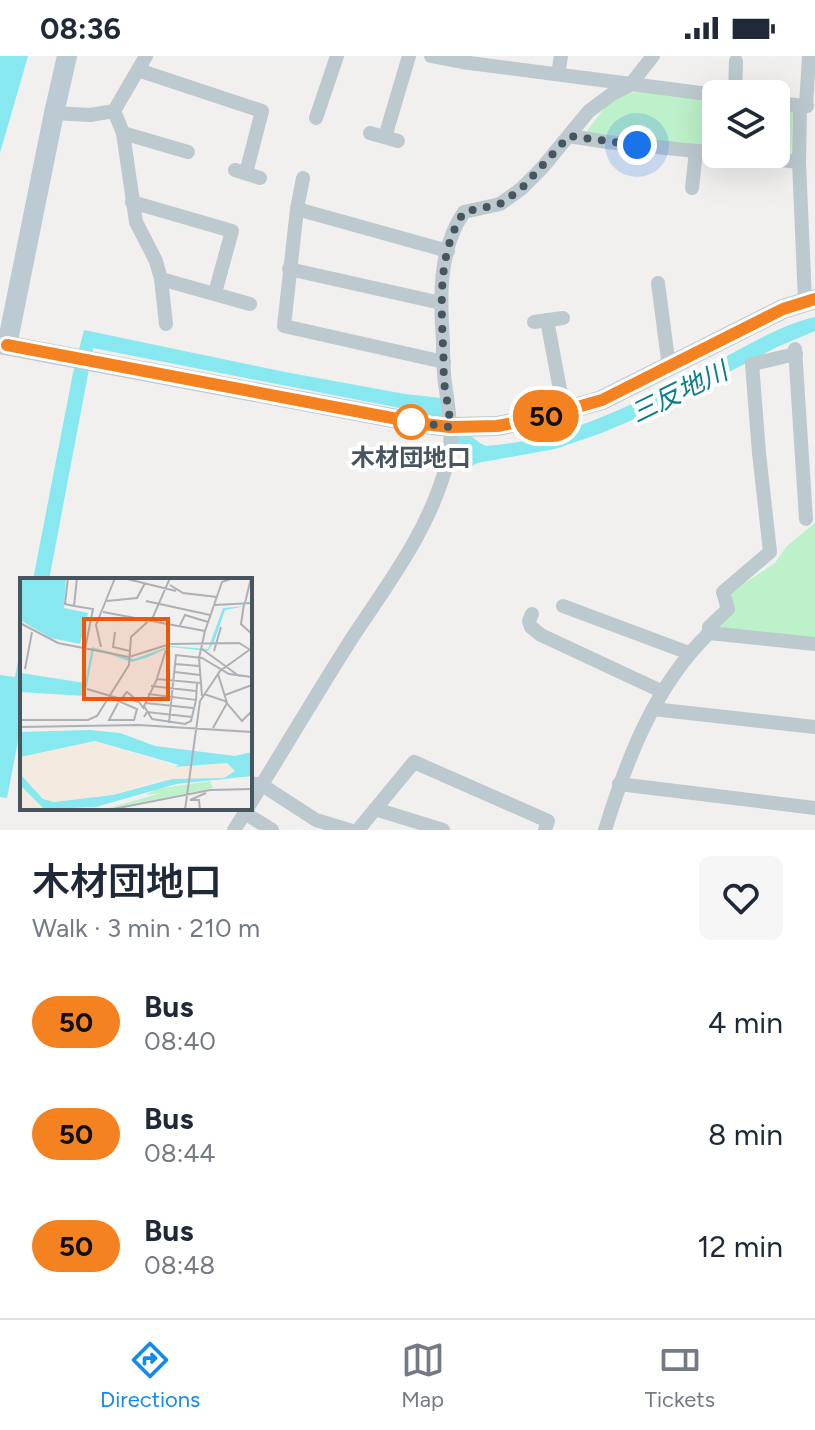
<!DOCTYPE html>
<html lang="en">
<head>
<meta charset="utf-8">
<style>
  :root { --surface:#fff; --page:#f6f6f7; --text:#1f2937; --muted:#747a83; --line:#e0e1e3; --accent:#118bea }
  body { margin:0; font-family:Figtree,"Noto Sans JP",sans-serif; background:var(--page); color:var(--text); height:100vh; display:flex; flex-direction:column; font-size:30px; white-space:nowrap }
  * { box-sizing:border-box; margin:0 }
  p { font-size:26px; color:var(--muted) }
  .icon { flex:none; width:44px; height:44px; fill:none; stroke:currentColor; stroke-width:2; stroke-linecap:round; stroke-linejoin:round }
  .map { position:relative; height:774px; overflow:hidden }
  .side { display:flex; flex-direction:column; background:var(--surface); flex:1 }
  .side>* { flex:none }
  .badge { padding:0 16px; border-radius:26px; font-size:28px; line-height:52px }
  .controls { position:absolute; left:702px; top:24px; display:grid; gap:16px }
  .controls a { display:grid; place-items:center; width:88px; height:88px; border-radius:12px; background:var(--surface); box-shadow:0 8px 32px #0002; font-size:40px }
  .you { position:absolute; width:40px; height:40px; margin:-20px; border:6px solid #fff; border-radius:50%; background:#1a73e8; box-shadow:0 0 0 12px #1a73e833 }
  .map>.badge { position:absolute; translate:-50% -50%; box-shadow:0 0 0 4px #fff }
  .round { display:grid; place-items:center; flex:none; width:84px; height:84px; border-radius:12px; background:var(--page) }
  .headline { display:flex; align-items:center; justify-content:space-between; height:136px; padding:0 32px }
  h1 { font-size:38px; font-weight:600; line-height:60px }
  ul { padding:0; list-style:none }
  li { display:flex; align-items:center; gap:24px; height:112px; padding:0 32px }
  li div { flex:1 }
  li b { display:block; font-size:30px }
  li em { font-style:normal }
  li .badge { min-width:88px; font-weight:700; text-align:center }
  .status { display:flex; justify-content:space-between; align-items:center; height:56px; padding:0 40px; background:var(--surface); direction:ltr }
  .status svg { height:22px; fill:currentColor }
  .menu { display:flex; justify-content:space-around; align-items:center; height:112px; border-top:2px solid var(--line); background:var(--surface); font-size:22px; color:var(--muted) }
  .menu a { display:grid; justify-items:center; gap:4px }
  .menu .selected { color:var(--accent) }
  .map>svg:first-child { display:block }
</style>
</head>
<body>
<div class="status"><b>08:36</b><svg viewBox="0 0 49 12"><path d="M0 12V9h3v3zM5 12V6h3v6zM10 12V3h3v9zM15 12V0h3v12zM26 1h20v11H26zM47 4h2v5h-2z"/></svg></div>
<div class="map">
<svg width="815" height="774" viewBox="0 0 815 774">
  <rect width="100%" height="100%" fill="#f2efef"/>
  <g fill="#bcf1c9">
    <path d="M639 35 716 45V93L584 79 612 42Z"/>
    <path d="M776 52 793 54 791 100 776 98Z"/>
    <path d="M815 467V585L716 571 727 539 775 507 787 490Z"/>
  </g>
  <g fill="#87e8f0">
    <path d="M0 0H28L0 97Z"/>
    <path d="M815 261V275L777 291 656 354 599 378 555 393 477 407 468 413H462V392L436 370 415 355 93 292 49 524H33L73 317 84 274 285 316 405 338 441 342 442 358 480 387 486 390C573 384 649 340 725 301 754 286 783 268 815 261Z"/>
    <path d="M22 582V665L7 742 0 741V619L15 621Z"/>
  </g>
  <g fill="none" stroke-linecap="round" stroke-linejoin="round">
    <g stroke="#bcc9cf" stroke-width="14">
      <path d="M431 0 462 6 716 39"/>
      <path d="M138 14 262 55 246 117"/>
      <path d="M558 18 561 0"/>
      <path d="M735 38 736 5"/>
      <path d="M776 47 807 50"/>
      <path d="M800 50 799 106 805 245"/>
      <path d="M806 50 809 0"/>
      <path d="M114 55 123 77 136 166 156 205 161 223 166 268"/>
      <path d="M54 57 90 59 114 55 146 0"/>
      <path d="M316 62 337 0"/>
      <path d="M123 77 188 96"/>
      <path d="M370 77 398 85"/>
      <path d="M569 80 607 86 716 97"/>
      <path d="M385 81 409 0"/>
      <path d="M723 98 799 106"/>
      <path d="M235 114 260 122"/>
      <path d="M303 122 297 153 284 270 444 306"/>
      <path d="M692 132 696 95"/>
      <path d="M132 146 232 175 215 237"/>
      <path d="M297 153 448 195"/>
      <path d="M289 213 441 247"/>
      <path d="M161 223 250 248"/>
      <path d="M658 227 669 311"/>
      <path d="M547 264 564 355"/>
      <path d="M534 266 563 262"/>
      <path d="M795 293 806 463"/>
      <path d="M563 550 689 597"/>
      <path d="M532 558 529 565 531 571 541 579 661 635"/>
      <path d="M709 577V571L728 553 723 536 770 496 759 397 752 308 796 298"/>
      <path d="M653 653 815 671"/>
      <path d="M250 727 262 729 316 764 349 774"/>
      <path d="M619 728 815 752"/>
      <path d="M250 748C284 693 317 637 352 582 389 526 430 473 447 407 454 383 449 358 446 334 443 318 443 302 443 286 440 243 438 194 464 156L500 148 521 133 542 112 589 55 612 38 630 29 653 0"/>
      <path d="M375 753 443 774"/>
      <path d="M245 757 272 774"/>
      <path d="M234 774 248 752"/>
      <path d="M358 774 414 706 548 765 545 774"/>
      <path d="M605 774C627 703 654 631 709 577L815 588"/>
    </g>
    <g stroke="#bccad4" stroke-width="20">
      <path d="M0 288 424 368 450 371 497 370 539 362 602 344 783 253 815 243"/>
      <path d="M7 289 54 57 67 0"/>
    </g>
  </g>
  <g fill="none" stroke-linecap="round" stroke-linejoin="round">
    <g stroke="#fff" stroke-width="18">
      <path id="line" d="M7 289 424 368 450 371 497 370 539 362 602 344 783 253 815 243"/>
    </g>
    <use href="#line" stroke="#f58220" stroke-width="12"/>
    <path stroke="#46555e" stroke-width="8" stroke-dasharray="0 14.4" d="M411 366 401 364 450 371C450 358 447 346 445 333 443 319 444 304 443 290 441 245 438 195 464 156L500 148 521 133 569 80 637 89"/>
  </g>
  <circle fill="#fff" stroke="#f58220" stroke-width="4" cx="411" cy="366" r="16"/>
  <g text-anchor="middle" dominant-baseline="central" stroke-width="8" stroke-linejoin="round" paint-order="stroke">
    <g font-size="24" font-weight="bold" fill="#46555e" stroke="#fff">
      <text x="411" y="401">木材団地口</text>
    </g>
    <g font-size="26" font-style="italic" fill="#097e89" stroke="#fff">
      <text transform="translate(679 336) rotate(-26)">三反地川</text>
    </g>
  </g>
  <g transform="translate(20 522)">
    <rect width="232" height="232" fill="#f2efef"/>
    <path d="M190 203 193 210 82 232 141 215 126 217 136 211Z" fill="#bcf1c9"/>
    <path d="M75 163 158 189 207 185 215 193 204 200 133 204 93 217 34 224 23 221 0 196V179ZM0 207 19 223 24 231 0 232Z" fill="#f4eadf"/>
    <path d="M0 0H46L44 30 68 35 60 66 31 60 0 42ZM226 28 205 32 194 64 188 73 150 69 126 80 112 84 74 71 65 118 0 114V73L1 95 65 105 72 69 114 81 150 68 188 71 203 30ZM70 152 100 155 135 168 215 178 232 174V198L156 206 76 229 24 231 0 207V196L23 221 34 224 93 217 152 201 204 200 215 193 207 185 155 189 159 187 75 163 0 179V154Z" fill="#87e8f0"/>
    <path fill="none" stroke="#adb1b5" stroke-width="2" d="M48 0 45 26 54 28M57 0 54 28 73 31 65 71M103 0 156 13M150 7 163 15 197 19M87 23 117 20 125 5M126 23 190 37M225 25 231 0M224 26 221 46 232 56M195 27 232 25M83 34 185 53M0 45 38 65 109 79 150 66 219 65 229 71M160 47 165 37 188 44M95 54 93 69 110 73M81 69 76 47 95 0M182 71 219 98M194 73 201 49M155 86 179 88M5 91 12 54M155 94 180 97M137 100 146 72M131 108 176 113M67 111 101 121 107 114 119 124M128 116 176 122 177 105M184 116 205 123 222 143 232 133M205 117 232 107M182 118 179 80 185 53 202 4 213 0M89 119 117 131 114 142H89L98 125M103 119 119 124 124 131M176 122 171 143 165 146 132 141 124 128 137 101 180 105M125 125 173 130M124 139 127 134 172 139M0 142H68L77 138 109 87 111 59 133 39 150 0M149 145 156 77 182 80 209 96 232 99M0 149 119 147 232 154M193 150 207 125 198 96M88 232 190 212 232 211M165 232 180 123 200 93 232 70M180 232 179 222H170L186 215"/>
    <path fill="#e8590c" fill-opacity="0.15" stroke="#e8590c" stroke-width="4" d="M64 41H148V121H64Z"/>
    <rect width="232" height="232" fill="none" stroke="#46555e" stroke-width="4"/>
  </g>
</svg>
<div class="controls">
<a><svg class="icon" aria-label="layers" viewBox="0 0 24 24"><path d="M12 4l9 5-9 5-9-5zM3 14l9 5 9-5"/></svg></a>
</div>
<div class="you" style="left:637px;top:89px"></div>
<b class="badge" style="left:546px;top:360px;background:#f58220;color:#111">50</b>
</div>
<section class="side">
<div class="headline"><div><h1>木材団地口</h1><p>Walk · 3 min · 210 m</p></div><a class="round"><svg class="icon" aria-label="heart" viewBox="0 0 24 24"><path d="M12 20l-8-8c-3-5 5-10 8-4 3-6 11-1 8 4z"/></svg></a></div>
<ul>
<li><span class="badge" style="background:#f58220;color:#111">50</span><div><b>Bus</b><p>08:40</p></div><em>4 min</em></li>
<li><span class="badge" style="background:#f58220;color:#111">50</span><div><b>Bus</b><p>08:44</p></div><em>8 min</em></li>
<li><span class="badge" style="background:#f58220;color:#111">50</span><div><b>Bus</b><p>08:48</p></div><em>12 min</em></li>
</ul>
</section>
<nav class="menu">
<a class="selected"><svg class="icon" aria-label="directions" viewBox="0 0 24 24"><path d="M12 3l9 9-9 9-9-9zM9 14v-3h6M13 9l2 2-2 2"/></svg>Directions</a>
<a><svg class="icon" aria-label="map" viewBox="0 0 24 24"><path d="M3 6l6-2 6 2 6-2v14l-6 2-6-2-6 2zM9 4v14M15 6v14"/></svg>Map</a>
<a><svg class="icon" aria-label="tickets" viewBox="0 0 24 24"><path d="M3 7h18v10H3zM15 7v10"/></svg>Tickets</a>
</nav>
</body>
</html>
